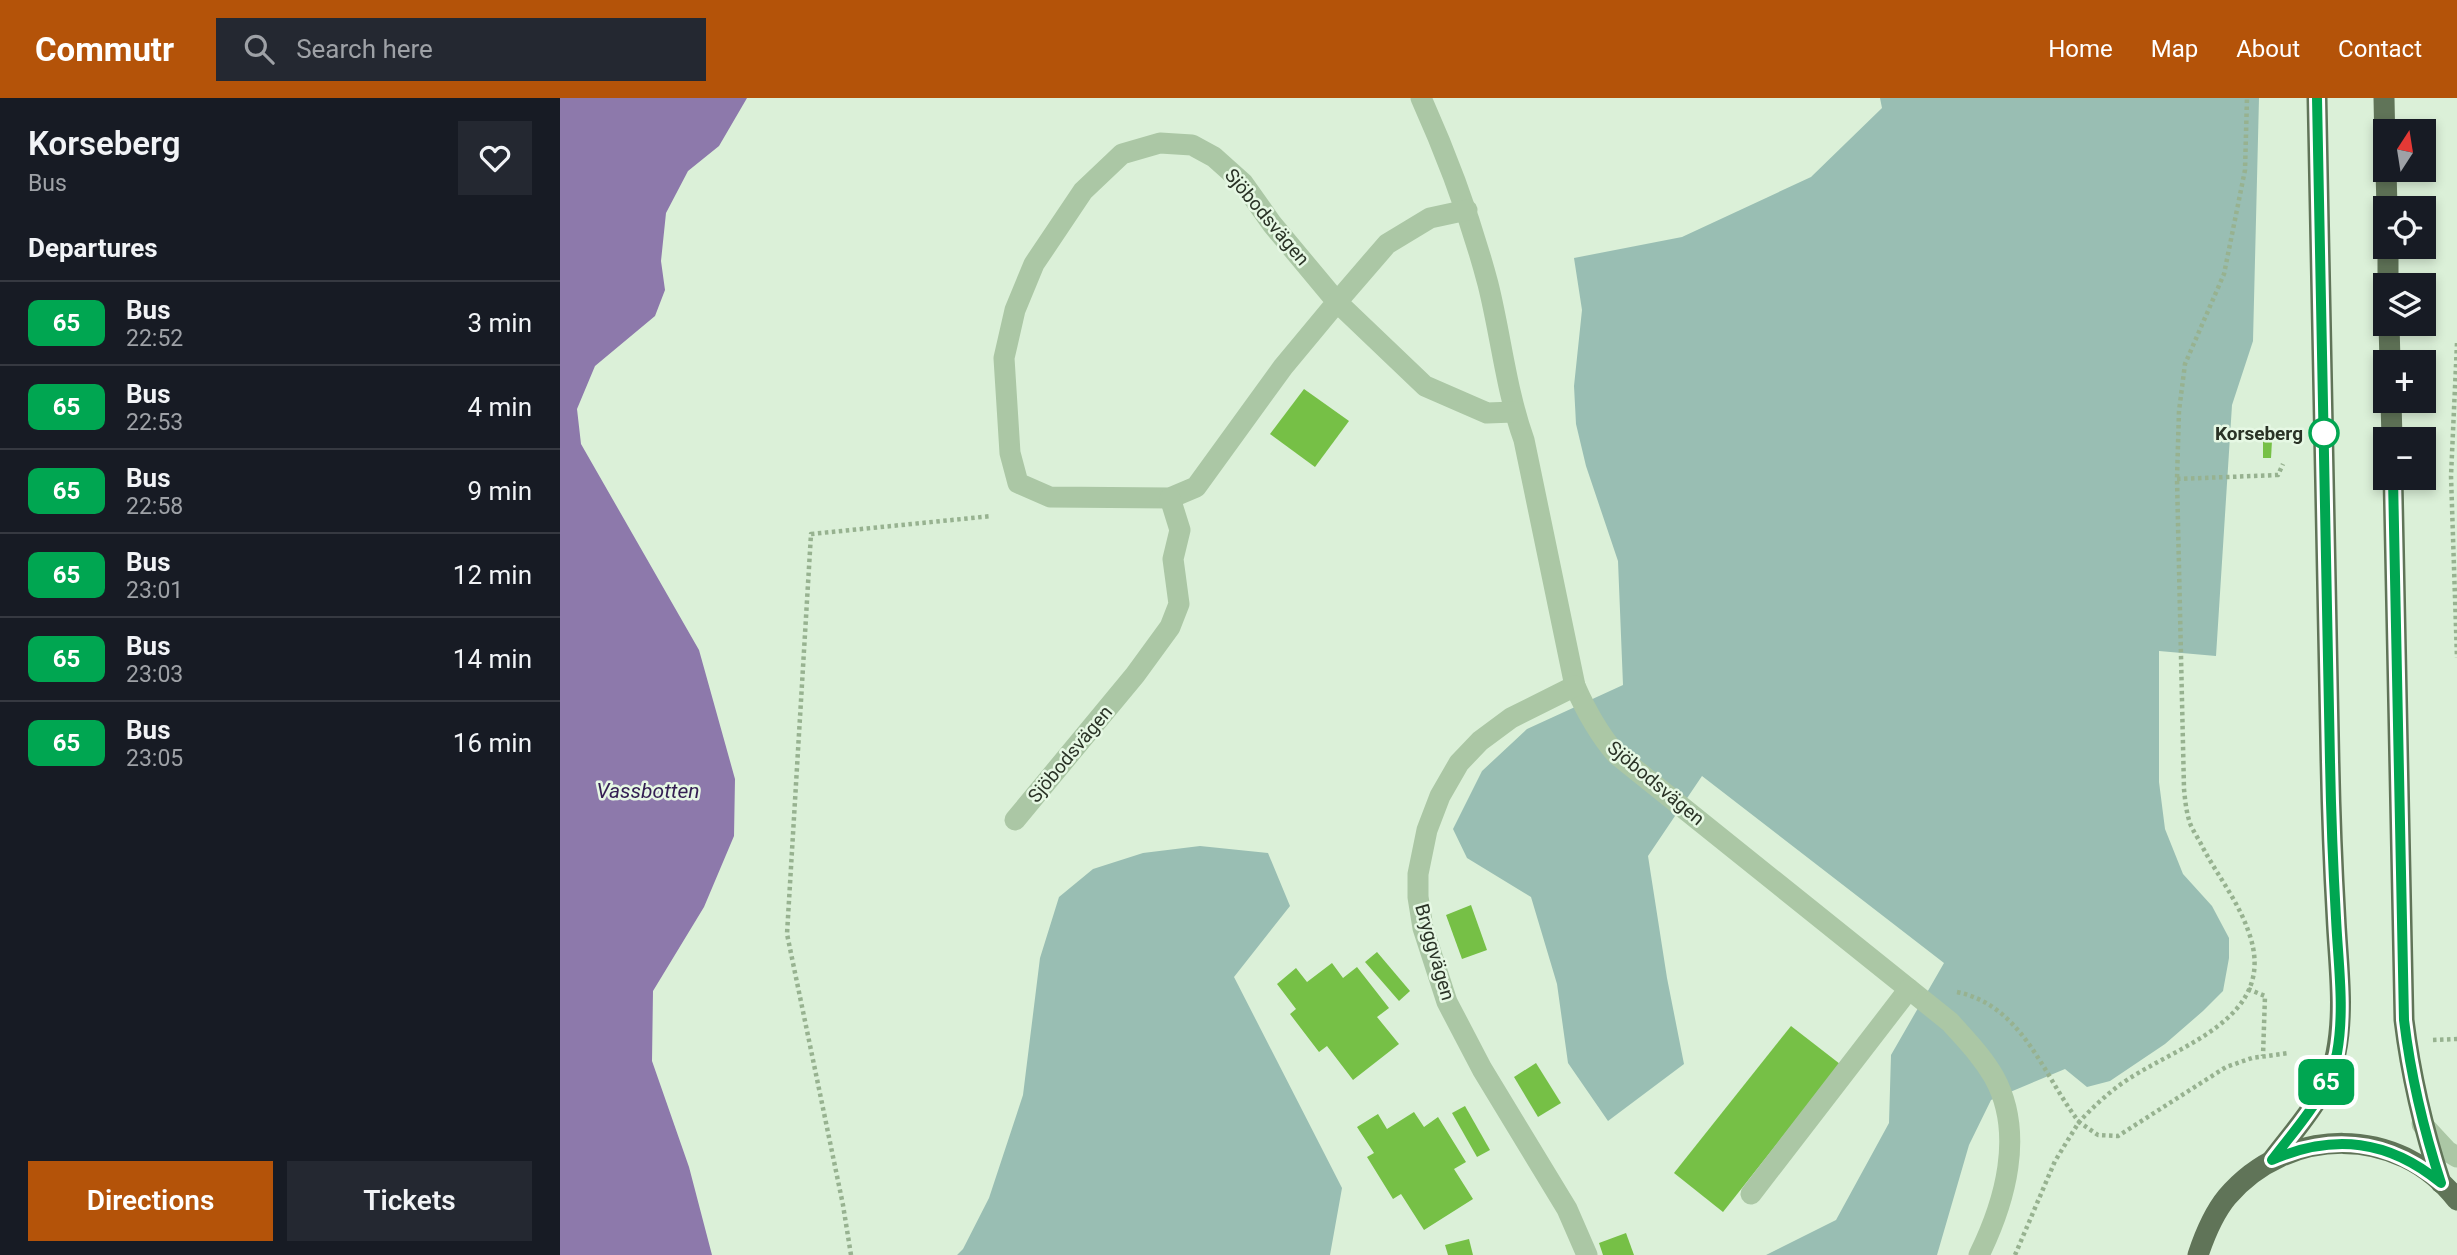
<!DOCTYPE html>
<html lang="en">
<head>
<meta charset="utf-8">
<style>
  :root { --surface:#171b24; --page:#242831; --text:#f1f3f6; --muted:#9ea1a6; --line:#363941; --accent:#b45309 }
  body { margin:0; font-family:Roboto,sans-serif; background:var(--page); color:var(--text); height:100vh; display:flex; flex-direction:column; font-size:26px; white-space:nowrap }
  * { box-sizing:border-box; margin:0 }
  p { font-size:23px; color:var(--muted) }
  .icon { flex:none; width:38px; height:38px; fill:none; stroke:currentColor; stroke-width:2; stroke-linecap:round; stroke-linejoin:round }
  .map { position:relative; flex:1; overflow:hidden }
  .panel { display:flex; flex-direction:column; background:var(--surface); width:560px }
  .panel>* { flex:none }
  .badge { padding:0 14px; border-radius:10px; font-size:24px; line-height:46px }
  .needle { width:46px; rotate:12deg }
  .controls { position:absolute; left:1813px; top:21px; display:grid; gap:14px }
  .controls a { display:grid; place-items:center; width:63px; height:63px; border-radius:0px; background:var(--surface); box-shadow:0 4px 10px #0003; font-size:35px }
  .map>.badge { position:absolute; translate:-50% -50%; box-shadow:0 0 0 4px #fff }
  h2 { padding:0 28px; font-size:26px; line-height:63px }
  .round { display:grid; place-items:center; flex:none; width:74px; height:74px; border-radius:0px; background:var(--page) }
  .headline { display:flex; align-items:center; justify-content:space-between; height:119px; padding:0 28px }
  h1 { font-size:33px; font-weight:600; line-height:52px }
  .button { display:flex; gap:14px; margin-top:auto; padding:14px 28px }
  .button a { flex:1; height:80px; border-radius:0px; background:var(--accent); color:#fff; font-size:28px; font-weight:600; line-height:80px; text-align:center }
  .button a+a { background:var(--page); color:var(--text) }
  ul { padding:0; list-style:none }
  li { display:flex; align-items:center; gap:21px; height:84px; padding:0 28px; border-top:2px solid var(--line) }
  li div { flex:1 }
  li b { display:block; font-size:26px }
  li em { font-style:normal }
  li .badge { min-width:77px; font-weight:700; text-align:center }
  header { display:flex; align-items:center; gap:42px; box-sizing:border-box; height:98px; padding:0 35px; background:var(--accent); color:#fff }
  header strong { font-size:33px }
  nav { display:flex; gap:38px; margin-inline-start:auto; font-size:24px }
  .search { width:490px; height:63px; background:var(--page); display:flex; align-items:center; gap:18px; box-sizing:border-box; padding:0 24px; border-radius:0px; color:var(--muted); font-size:26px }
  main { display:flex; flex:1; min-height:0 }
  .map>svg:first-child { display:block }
</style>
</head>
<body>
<header>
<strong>Commutr</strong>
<div class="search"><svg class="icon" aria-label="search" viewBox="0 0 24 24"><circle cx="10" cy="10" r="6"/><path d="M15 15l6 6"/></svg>Search here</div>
<nav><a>Home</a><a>Map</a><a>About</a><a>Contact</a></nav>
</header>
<main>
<section class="panel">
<div class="headline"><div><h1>Korseberg</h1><p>Bus</p></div><a class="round"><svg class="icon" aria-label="heart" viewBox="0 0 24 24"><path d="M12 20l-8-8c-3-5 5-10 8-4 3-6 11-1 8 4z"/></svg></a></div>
<h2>Departures</h2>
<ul>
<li><span class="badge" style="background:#00a651;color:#fff">65</span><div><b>Bus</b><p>22:52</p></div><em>3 min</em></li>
<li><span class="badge" style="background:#00a651;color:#fff">65</span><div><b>Bus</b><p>22:53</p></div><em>4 min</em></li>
<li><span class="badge" style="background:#00a651;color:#fff">65</span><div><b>Bus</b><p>22:58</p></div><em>9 min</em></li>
<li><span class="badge" style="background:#00a651;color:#fff">65</span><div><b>Bus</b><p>23:01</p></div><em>12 min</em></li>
<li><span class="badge" style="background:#00a651;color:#fff">65</span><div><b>Bus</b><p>23:03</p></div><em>14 min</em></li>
<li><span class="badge" style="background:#00a651;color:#fff">65</span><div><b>Bus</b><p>23:05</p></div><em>16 min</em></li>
</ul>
<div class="button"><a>Directions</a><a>Tickets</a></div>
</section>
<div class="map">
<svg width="1897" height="1157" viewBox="0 0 1897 1157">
  <rect width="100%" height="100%" fill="#dbf0d8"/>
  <g fill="#99beb3">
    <path d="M1320 0H1699L1693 243 1672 307 1656 558 1599 553V684L1605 731 1623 776 1652 808 1669 840V860L1663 893 1643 913 1605 946 1550 983 1527 989 1505 971 1431 1002 1409 1047 1377 1157H1206L1276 1122 1329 1025 1331 957 1384 865 1142 678 1088 758 1107 880 1124 966 1048 1023 1008 965 997 886 971 799 907 760 893 731 922 673 967 631 1063 587 1058 463 1026 368 1016 326 1014 288 1022 212 1014 160 1122 139 1251 79 1322 10Z"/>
    <path d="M640 748 708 755 730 808 674 879 782 1090 770 1157H397L403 1151 429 1100 463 997 480 860 499 799 533 771 583 755Z"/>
  </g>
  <path fill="#8d79ab" d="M0 0H187L159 48 128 73 106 115 101 163 105 192 95 218 35 268 17 311 21 346 139 552 175 681 174 738 144 809 93 893 92 963 129 1069 152 1157H0Z"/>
  <g fill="#76c046">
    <path d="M744 291 789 323 755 369 710 336Z"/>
    <path d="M1703 343H1712L1711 360H1703Z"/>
    <path d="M911 807 927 852 902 861 886 817Z"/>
    <path d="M817 854 850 893 839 903 805 864Z"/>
    <path d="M772 865 783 880 797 869 829 910 817 919 839 946 793 982 767 948 759 954 730 916 736 911 717 886 736 870 747 884Z"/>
    <path d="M1231 928 1280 966 1163 1114 1114 1075Z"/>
    <path d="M976 965 1001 1005 978 1019 954 979Z"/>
    <path d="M905 1008 930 1052 917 1059 892 1015Z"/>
    <path d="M854 1014 864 1029 878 1019 906 1064 894 1071 913 1101 864 1132 841 1096 833 1101 807 1059 814 1055 797 1029 818 1016 827 1031Z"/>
    <path d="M1066 1135 1074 1157H1043L1039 1145Z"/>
    <path d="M909 1141 913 1157H888L885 1147Z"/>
  </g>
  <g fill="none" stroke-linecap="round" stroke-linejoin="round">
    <g stroke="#97b290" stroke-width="4.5" stroke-dasharray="3.5 3.5" stroke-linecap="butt">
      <path d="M1897 245 1891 378 1897 560"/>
      <path d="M1617 381 1718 377 1723 366"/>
      <path d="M1688 891 1705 898 1703 958"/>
      <path d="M1397 894C1463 908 1483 977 1519 1024 1534 1008 1549 994 1567 982 1621 946 1719 920 1689 835 1678 802 1656 776 1641 746 1637 738 1631 730 1629 722 1626 712 1625 701 1624 691L1617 381 1619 313 1625 266 1664 176 1685 72 1687 0"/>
      <path d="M1873 942 1897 941"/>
      <path d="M291 1157 283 1107 227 836 251 436 432 418"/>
      <path d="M1455 1157 1495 1063 1519 1024 1538 1037 1558 1038 1666 969 1692 960 1729 955"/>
    </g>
    <g stroke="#abc7a5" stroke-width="21">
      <path d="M861 0C888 60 911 122 928 186 941 238 946 292 964 342L1015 588C1026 613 1038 635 1056 656L1390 924C1406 942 1422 958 1434 979 1465 1035 1445 1104 1419 1157"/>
      <path d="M600 45 632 47 654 59 683 85 712 126 777 204 723 269 636 389 610 400 490 399 458 385 450 355 444 260 455 212 474 166 523 93 562 56Z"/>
      <path d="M907 112 870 120 827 146 777 204 865 288 927 315 954 314"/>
      <path d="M1015 588 951 620 920 643 899 665 880 698 867 732 858 776V799L863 830 887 904 922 971 1007 1111 1027 1157"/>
      <path d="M455 722 575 577 610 529 619 506 613 461 620 432 610 400"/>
      <path d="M1862 1026 1887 1053 1897 1059"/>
      <path d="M1191 1096 1349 891"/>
    </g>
    <g stroke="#607458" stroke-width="21">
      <path d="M1824 0 1825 50"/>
      <path d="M1826 72 1827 110"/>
      <path d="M1828 149V187"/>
      <path d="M1829 226 1830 264"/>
      <path d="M1831 303 1832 341"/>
      <path d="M1833 380 1844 922C1851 979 1863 1030 1881 1085"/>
      <path d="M1712 1062C1736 1030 1769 996 1776 955 1785 911 1778 864 1776 820 1773 768 1771 715 1770 663 1765 442 1761 221 1757 0"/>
      <path d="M1638 1157C1645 1136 1653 1116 1667 1099 1727 1028 1839 1026 1897 1102"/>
    </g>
  </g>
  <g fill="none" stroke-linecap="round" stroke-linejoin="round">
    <g stroke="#fff" stroke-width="16">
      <path id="line" d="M1757 0C1761 221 1765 442 1770 663 1771 715 1773 768 1776 820 1778 864 1785 911 1777 955 1769 996 1736 1030 1712 1062 1774 1035 1829 1042 1881 1085 1863 1030 1851 980 1844 922L1833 380"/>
    </g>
    <use href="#line" stroke="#00a651" stroke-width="10"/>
  </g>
  <circle fill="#fff" stroke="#00a651" stroke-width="3.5" cx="1764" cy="335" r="14"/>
  <g text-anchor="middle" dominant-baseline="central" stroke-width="5" stroke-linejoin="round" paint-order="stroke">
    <g font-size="19" fill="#2a3326" stroke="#e6f8e4">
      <text transform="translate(707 119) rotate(50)">Sjöbodsvägen</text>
      <text transform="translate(510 656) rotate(-50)">Sjöbodsvägen</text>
      <text transform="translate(1096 685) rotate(40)">Sjöbodsvägen</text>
      <text transform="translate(875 854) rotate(74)">Bryggvägen</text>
    </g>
    <g font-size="19" font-weight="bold" fill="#2a3326" stroke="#e6f8e4" text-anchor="end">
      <text x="1743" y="335">Korseberg</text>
    </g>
    <g font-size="21" font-style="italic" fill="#341e52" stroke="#e6f8e4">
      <text x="88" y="693">Vassbotten</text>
    </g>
  </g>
</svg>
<div class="controls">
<a><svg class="needle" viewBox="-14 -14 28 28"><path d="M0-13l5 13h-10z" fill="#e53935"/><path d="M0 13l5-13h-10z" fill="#9ea1a6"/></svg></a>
<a><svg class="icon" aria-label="locate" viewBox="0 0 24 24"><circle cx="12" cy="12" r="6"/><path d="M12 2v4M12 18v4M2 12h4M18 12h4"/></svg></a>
<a><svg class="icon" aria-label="layers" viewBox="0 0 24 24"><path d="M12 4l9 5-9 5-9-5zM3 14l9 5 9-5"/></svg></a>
<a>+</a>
<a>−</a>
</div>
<b class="badge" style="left:1766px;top:984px;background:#00a651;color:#fff">65</b>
</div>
</main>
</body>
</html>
